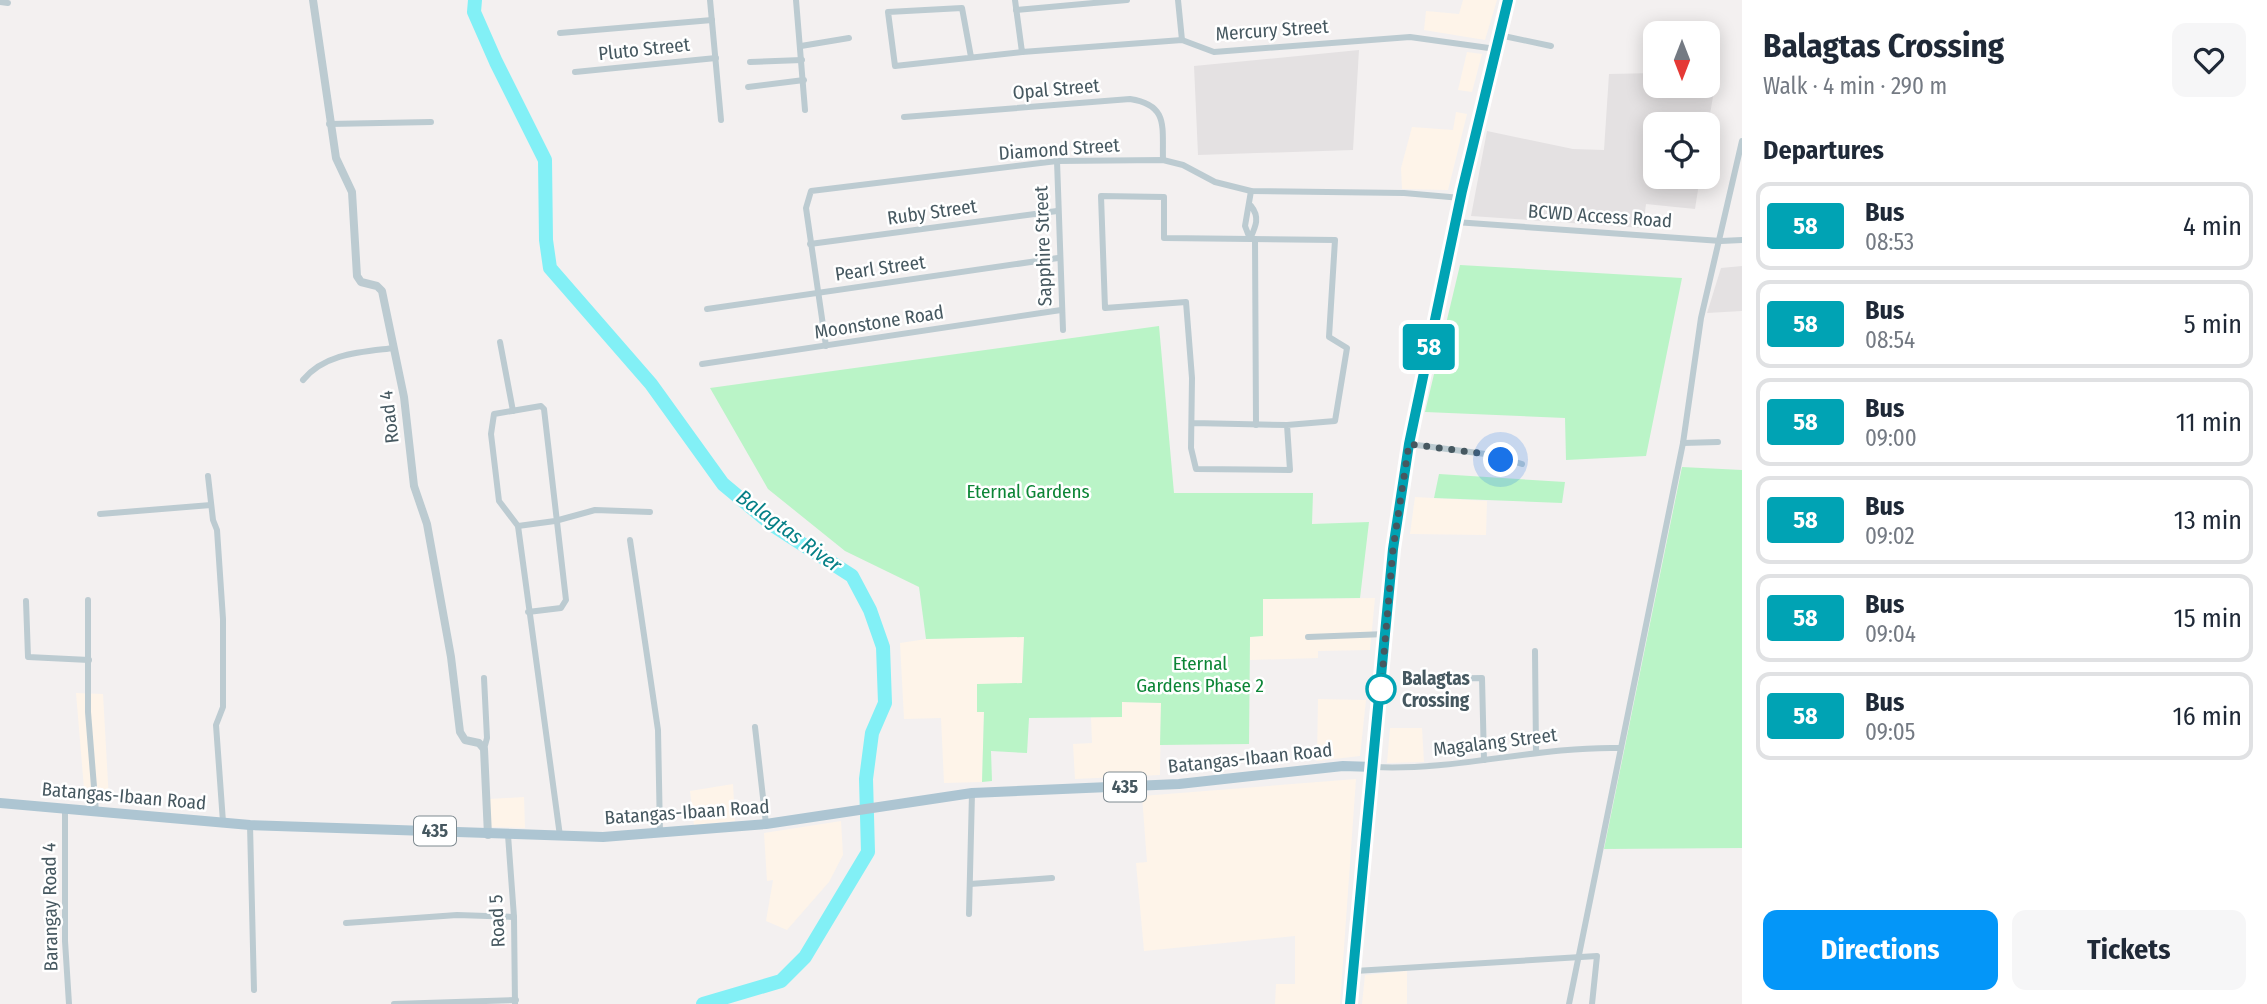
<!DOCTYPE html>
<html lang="en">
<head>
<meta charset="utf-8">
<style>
  :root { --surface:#fff; --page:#f6f6f7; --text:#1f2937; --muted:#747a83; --line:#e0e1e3; --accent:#0496f8 }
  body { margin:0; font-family:"Fira Sans Condensed",sans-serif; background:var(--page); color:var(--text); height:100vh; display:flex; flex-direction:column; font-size:26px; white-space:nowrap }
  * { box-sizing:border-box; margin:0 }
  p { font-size:23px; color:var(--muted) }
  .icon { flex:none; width:38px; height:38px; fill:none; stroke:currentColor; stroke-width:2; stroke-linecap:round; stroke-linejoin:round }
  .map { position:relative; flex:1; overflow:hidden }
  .sheet { display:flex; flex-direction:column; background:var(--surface); width:525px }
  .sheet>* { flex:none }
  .badge { padding:0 14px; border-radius:5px; font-size:24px; line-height:46px }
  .needle { width:46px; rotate:180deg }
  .controls { position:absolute; left:1643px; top:21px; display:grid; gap:14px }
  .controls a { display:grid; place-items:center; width:77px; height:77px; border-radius:14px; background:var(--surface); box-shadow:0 4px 18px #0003; font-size:35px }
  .you { position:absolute; width:35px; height:35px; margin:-18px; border:5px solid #fff; border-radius:50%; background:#1a73e8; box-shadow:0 0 0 10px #1a73e833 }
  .map>.badge { position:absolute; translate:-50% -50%; box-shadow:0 0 0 4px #fff }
  h2 { padding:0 21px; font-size:26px; line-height:63px }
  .round { display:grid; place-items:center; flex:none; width:74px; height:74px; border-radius:14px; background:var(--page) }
  .headline { display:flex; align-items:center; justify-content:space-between; height:119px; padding:0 21px }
  h1 { font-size:33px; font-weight:700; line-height:52px }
  .cta { display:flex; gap:14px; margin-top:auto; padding:14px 21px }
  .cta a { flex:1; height:80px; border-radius:14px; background:var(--accent); color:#fff; font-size:28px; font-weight:700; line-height:80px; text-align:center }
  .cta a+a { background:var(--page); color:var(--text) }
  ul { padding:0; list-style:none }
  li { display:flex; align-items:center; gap:21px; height:88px; margin:0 14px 10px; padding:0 7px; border:4px solid var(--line); border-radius:14px }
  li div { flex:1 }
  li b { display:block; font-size:26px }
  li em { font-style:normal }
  li .badge { min-width:77px; font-weight:700; text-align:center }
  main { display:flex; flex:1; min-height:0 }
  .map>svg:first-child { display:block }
</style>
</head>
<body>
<main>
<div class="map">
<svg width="1742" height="1004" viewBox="0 0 1742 1004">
  <rect width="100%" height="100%" fill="#f3f0f0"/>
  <g fill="#fef4e9">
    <path d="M1463 0H1497L1485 40 1424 30 1426 11 1459 14Z"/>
    <path d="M1467 52 1482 54 1472 92 1458 90Z"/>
    <path d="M1456 112 1467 114 1448 190 1402 189 1401 168 1412 127 1453 130Z"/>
    <path d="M1415 497 1487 501 1486 535 1410 534Z"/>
    <path d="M1375 598 1370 650 1318 651V658L1250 660V636H1263V599Z"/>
    <path d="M1024 636 1022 684H978V712L984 711 982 782 944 783 941 718 904 719 900 643 926 639Z"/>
    <path d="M76 693 103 694 109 801 85 800Z"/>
    <path d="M1318 699 1366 700 1360 756 1317 761Z"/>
    <path d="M1121 702 1161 703 1160 775 1075 779 1073 744 1092 743 1091 717H1121Z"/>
    <path d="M1390 728H1422L1424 762 1387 763Z"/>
    <path d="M1356 779 1340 1004H1275L1276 984H1295V936L1144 951 1136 863 1147 862 1142 796Z"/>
    <path d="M733 784 735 821 694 825 690 791Z"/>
    <path d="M524 797 525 828 491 827 489 799Z"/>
    <path d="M841 821 843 855 829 882 787 930 766 921 773 880 767 881 764 833Z"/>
    <path d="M1407 971V1004H1362L1365 975Z"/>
  </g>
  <g fill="#e4e1e2">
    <path d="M1359 50 1353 150 1198 155 1194 66Z"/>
    <path d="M1655 73 1656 86H1708V73H1717L1708 126 1656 124V177H1700L1695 209 1646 204 1643 228 1471 216 1487 131 1573 149 1604 150 1609 74Z"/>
    <path d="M1742 266V311L1707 313 1721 268Z"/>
  </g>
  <g fill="#baf4c7">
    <path d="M1460 265 1682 278 1646 456 1566 460 1565 418 1425 412Z"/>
    <path d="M1159 326 1174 493H1313L1312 524 1369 522 1360 598 1263 599V636L1250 637 1249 744 1160 745 1161 703 1122 702V717L1029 718 1027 753 991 751 992 781 982 782 984 712H977V684L1022 683 1024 637 926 639 919 587 845 551 768 489 710 388Z"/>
    <path d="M1682 467 1742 470V848L1604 849Z"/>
    <path d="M1439 474 1565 482 1562 503 1434 498Z"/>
  </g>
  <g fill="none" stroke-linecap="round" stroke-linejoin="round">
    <path stroke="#82f0f6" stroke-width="14" d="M475 0 474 12 496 62 545 160 546 240 550 268 651 384 723 484 771 524 852 576 870 610 883 647 885 703 872 733 866 779 868 852 805 957 781 981 703 1004"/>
    <g stroke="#bccbd1" stroke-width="6">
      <path d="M710 0 721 120"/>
      <path d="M796 0 805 110"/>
      <path d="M1015 0 1022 52 1182 40 1214 52 1410 37 1496 49"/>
      <path d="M1178 0 1182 40"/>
      <path d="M0 2 8 3"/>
      <path d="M1016 10 1127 0"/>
      <path d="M560 33 712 20"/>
      <path d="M1499 35 1551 46"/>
      <path d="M801 46 849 38"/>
      <path d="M971 57 962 8 888 12 895 66 1022 52"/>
      <path d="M750 62 802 60"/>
      <path d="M575 72 716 58"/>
      <path d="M748 87 804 80"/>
      <path d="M904 117 1130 99C1169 105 1162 127 1163 160"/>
      <path d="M329 124 431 122"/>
      <path d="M1057 161 1063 330"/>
      <path d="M1251 206C1260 217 1256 226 1250 239L1245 226 1251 191"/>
      <path d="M1455 222 1721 241 1742 240"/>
      <path d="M1255 239 1256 425"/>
      <path d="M810 244 1057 211"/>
      <path d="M707 309 1058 258"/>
      <path d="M500 342 513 411"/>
      <path d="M826 346 806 208 811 191 1057 161 1163 160 1183 165 1215 182 1251 191 1404 193 1461 198"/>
      <path d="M702 364 1061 310"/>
      <path d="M303 380C325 353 362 352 394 348"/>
      <path d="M1193 423 1287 425 1335 421 1347 348 1329 337 1335 240 1164 238V197L1101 196 1105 308 1186 302 1192 378 1191 448 1196 469 1290 470 1287 425"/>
      <path d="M1683 443 1718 442"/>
      <path d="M1409 444 1493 455 1522 464"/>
      <path d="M208 476 213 520 217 530 223 619V707L216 725 223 822"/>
      <path d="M100 514 211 505"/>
      <path d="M518 526 555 521 595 510 650 512"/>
      <path d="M630 540 658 730 660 833"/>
      <path d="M88 600V712L96 812"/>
      <path d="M26 601 28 657 89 660"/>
      <path d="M528 612 561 608 566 600 544 409 541 406 494 414 491 434 499 501 518 526 560 836"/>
      <path d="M1308 637 1386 634"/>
      <path d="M1535 651 1536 752"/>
      <path d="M1427 679 1482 678 1484 760"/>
      <path d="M755 727 766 824"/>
      <path d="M484 749 487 738 484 678"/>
      <path d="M1374 767C1457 771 1538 746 1620 748"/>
      <path d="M65 810V941L69 1004"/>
      <path d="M250 825 254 990"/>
      <path d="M508 835 514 917 515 1004"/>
      <path d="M970 884 1052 878"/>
      <path d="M969 914 972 793"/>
      <path d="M346 923 457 915 514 917"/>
      <path d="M1355 971 1597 956 1592 1004"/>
      <path d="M394 1004 516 1000"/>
      <path d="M1569 1004 1683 443 1701 318 1742 141"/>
    </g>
    <path stroke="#bccbd1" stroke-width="8" d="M313 0 336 158 352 192 357 276 361 282 377 286 382 291 404 397 414 486 427 524 451 657 460 732 465 740 479 743 484 749 488 835"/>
    <g stroke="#adc5d2" stroke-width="10">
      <path d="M0 803 250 825 603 837 766 824 972 793 1179 784 1343 766 1374 767"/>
      <path d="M1351 1004 1393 549 1409 444 1462 191 1508 0"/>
    </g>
  </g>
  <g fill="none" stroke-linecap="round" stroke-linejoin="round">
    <g stroke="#fff" stroke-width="16">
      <path id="line" d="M1350 1004 1393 549 1409 444 1462 191 1508 0"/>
    </g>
    <use href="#line" stroke="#00a3b4" stroke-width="10"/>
    <path stroke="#465860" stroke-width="7" stroke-dasharray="0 12.6" d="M1381 689 1393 549 1409 444 1493 455 1501 460"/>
  </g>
  <circle fill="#fff" stroke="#00a3b4" stroke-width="3.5" cx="1381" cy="689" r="14"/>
  <g text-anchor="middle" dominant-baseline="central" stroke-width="5" stroke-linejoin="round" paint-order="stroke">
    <g fill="#fff" stroke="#7e8a90" stroke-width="2">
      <rect x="1104" y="772.5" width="42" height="29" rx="5"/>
      <rect x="414" y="816.5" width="42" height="29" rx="5"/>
    </g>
    <g font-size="18" font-weight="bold" fill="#465860">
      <text x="1125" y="787">435</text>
      <text x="435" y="831">435</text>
    </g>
    <g font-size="19" fill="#465860" stroke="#fff">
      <text transform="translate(1272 30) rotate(-4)">Mercury Street</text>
      <text transform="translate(644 49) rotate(-6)">Pluto Street</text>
      <text transform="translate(1056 89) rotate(-5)">Opal Street</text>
      <text transform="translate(1059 149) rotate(-4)">Diamond Street</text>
      <text transform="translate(932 212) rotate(-8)">Ruby Street</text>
      <text transform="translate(1600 216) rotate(4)">BCWD Access Road</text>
      <text transform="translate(1043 246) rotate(-92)">Sapphire Street</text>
      <text transform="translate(880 268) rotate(-8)">Pearl Street</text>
      <text transform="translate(879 322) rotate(-9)">Moonstone Road</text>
      <text transform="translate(389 417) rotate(-97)">Road 4</text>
      <text transform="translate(1495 742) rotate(-7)">Magalang Street</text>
      <text transform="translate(1250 758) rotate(-6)">Batangas-Ibaan Road</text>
      <text transform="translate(124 796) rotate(5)">Batangas-Ibaan Road</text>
      <text transform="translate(687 812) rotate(-4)">Batangas-Ibaan Road</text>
      <text transform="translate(50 907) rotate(-91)">Barangay Road 4</text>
      <text transform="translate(497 921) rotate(-93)">Road 5</text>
    </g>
    <g font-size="19" fill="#0c8536" stroke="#fff">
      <text x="1028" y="491">Eternal Gardens</text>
      <text x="1200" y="663">Eternal<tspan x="1200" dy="22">Gardens Phase 2</tspan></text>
    </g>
    <g font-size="19" font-weight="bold" fill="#465860" stroke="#fff" text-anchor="start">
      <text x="1402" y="678">Balagtas<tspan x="1402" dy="22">Crossing</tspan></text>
    </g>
    <g font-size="21" font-style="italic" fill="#058087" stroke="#fff">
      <text transform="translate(789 531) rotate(36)">Balagtas River</text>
    </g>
  </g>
</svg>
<div class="controls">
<a><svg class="needle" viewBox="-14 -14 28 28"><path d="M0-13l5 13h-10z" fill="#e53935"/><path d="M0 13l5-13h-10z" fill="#747a83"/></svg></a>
<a><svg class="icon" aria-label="locate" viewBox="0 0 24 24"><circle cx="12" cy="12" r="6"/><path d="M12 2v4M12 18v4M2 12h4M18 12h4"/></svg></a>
</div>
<div class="you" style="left:1501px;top:460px"></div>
<b class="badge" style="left:1429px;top:347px;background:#00a3b4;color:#fff">58</b>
</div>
<section class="sheet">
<div class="headline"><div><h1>Balagtas Crossing</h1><p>Walk · 4 min · 290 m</p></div><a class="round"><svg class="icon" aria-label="heart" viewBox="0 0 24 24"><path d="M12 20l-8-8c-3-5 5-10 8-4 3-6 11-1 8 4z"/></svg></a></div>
<h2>Departures</h2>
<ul>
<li><span class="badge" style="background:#00a3b4;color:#fff">58</span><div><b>Bus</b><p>08:53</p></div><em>4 min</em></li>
<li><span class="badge" style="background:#00a3b4;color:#fff">58</span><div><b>Bus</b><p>08:54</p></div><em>5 min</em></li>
<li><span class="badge" style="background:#00a3b4;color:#fff">58</span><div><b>Bus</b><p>09:00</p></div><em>11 min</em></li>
<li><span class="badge" style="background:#00a3b4;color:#fff">58</span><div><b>Bus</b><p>09:02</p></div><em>13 min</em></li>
<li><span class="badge" style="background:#00a3b4;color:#fff">58</span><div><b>Bus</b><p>09:04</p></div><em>15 min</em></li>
<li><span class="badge" style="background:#00a3b4;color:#fff">58</span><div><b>Bus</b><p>09:05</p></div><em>16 min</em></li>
</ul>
<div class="cta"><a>Directions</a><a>Tickets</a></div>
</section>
</main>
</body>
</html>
